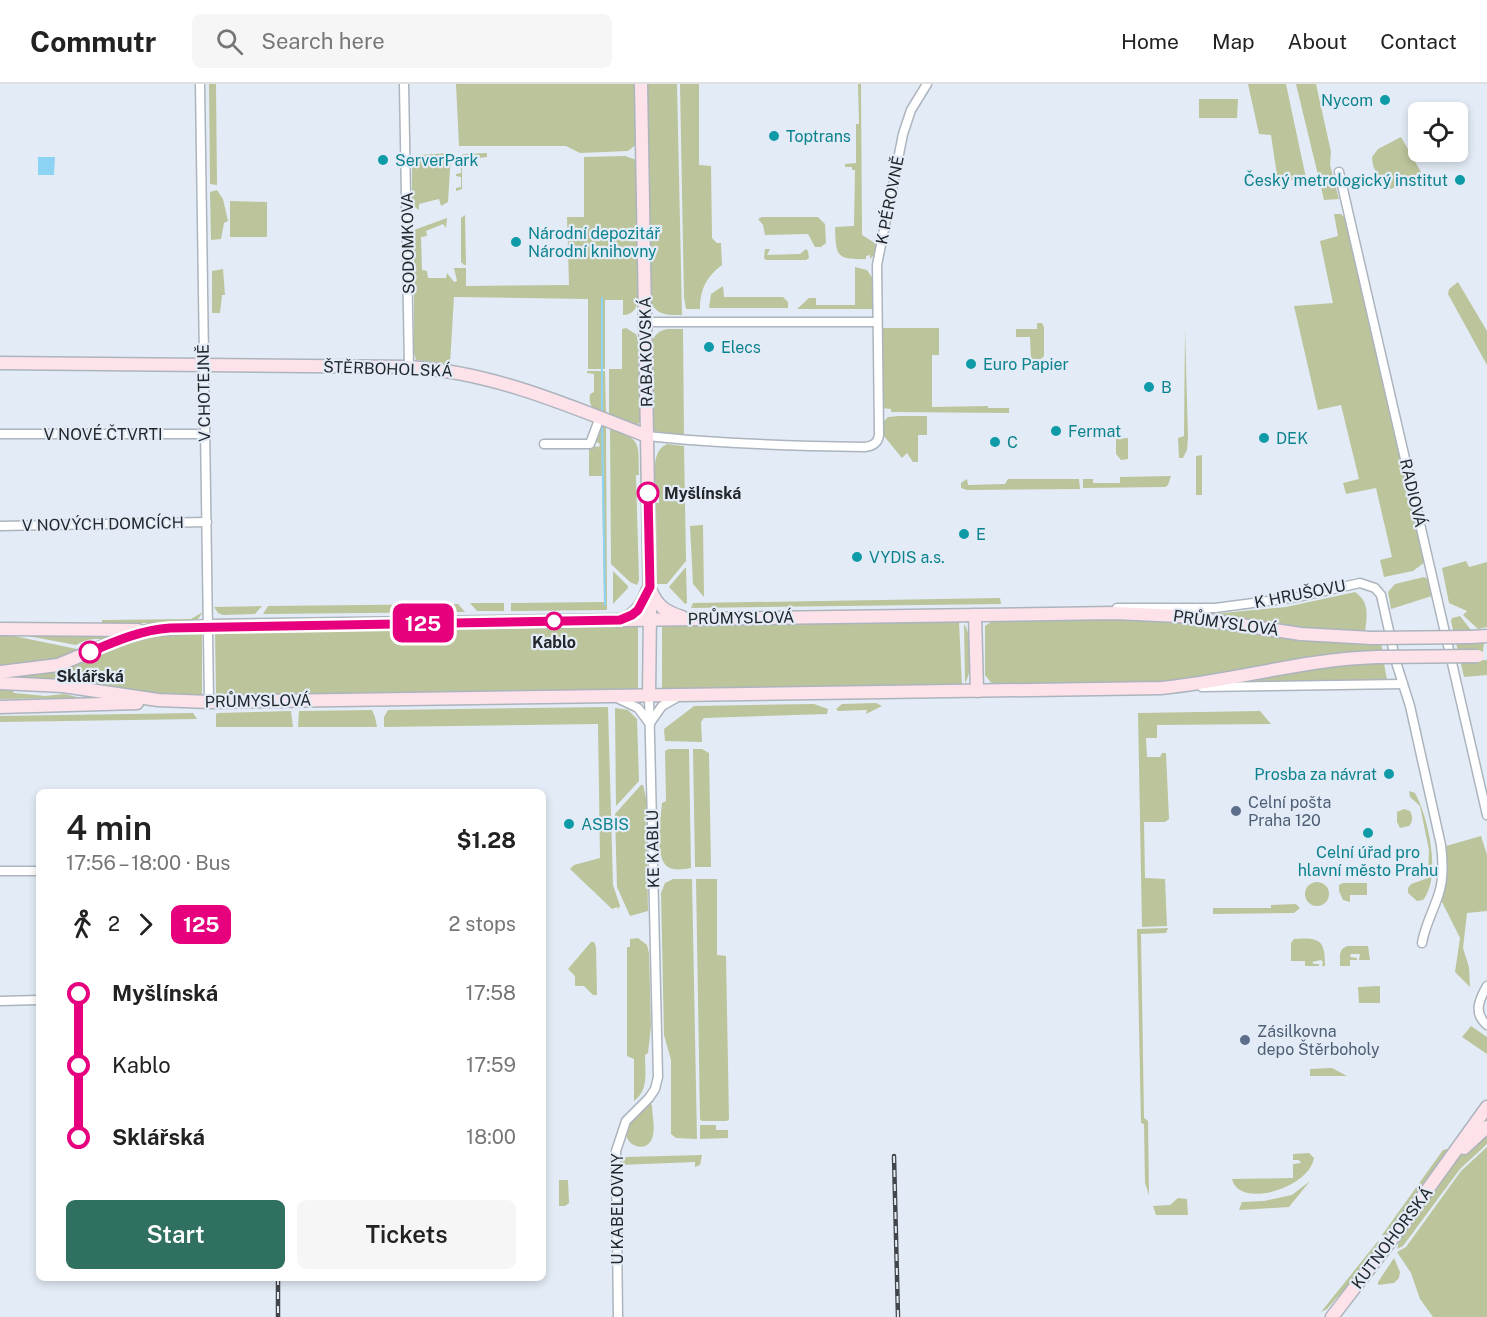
<!DOCTYPE html>
<html lang="en">
<head>
<meta charset="utf-8">
<style>
  :root { --surface:#fff; --page:#f6f6f6; --text:#222; --muted:#767676; --line:#e0e0e0; --accent:#307060 }
  body { margin:0; font-family:"Public Sans",sans-serif; background:var(--page); color:var(--text); height:100vh; display:flex; flex-direction:column; font-size:22px; white-space:nowrap }
  * { box-sizing:border-box; margin:0 }
  p { font-size:20px; color:var(--muted) }
  .icon { flex:none; width:33px; height:33px; fill:none; stroke:currentColor; stroke-width:2; stroke-linecap:round; stroke-linejoin:round }
  .map { position:relative; flex:1; overflow:hidden }
  .details { position:absolute; left:36px; top:705px; width:510px; height:492px; display:flex; flex-direction:column; background:var(--surface); border-radius:9px; box-shadow:0 3px 9px #0003 }
  .details>* { flex:none }
  .badge { padding:0 12px; border-radius:9px; font-size:21px; line-height:39px }
  .buttons { position:absolute; left:1408px; top:18px; display:grid; gap:12px }
  .buttons a { display:grid; place-items:center; width:60px; height:60px; border-radius:9px; background:var(--surface); box-shadow:0 3px 9px #0003; font-size:30px }
  .map>.badge { position:absolute; translate:-50% -50%; box-shadow:0 0 0 3px #fff }
  .legs { display:flex; align-items:center; gap:9px; height:66px; padding:0 30px; font-size:20px }
  .legs p { margin-inline-start:auto }
  .overview { display:flex; align-items:center; justify-content:space-between; height:102px; padding:0 30px }
  h1 { font-size:33px; font-weight:600; line-height:45px }
  .cta { display:flex; gap:12px; margin-top:auto; padding:12px 30px }
  .cta a { flex:1; height:69px; border-radius:9px; background:var(--accent); color:#fff; font-size:24px; font-weight:600; line-height:69px; text-align:center }
  .cta a+a { background:var(--page); color:var(--text) }
  ul { padding:0 30px; list-style:none }
  li { display:flex; align-items:center; gap:21px; height:72px; font-size:22px }
  li i { display:grid; place-items:center; width:9px; height:100%; margin:0 8px; background:currentColor }
  li i::after { content:''; width:15px; height:15px; margin:-8px; border:4px solid; border-radius:50%; background:var(--surface) }
  li p { margin-inline-start:auto }
  li:first-child i { background:linear-gradient(#0000 50%,currentColor 0) }
  li:last-child i { background:linear-gradient(currentColor 50%,#0000 0) }
  header { display:flex; align-items:center; gap:36px; box-sizing:border-box; height:84px; padding:0 30px; background:var(--surface); border-bottom:2px solid var(--line) }
  header strong { font-size:28px }
  nav { display:flex; gap:33px; margin-inline-start:auto; font-size:21px }
  .search { width:420px; height:54px; background:var(--page); display:flex; align-items:center; gap:15px; box-sizing:border-box; padding:0 21px; border-radius:9px; color:var(--muted); font-size:22px }
  .map>svg:first-child { display:block }
</style>
</head>
<body>
<header>
<strong>Commutr</strong>
<div class="search"><svg class="icon" aria-label="search" viewBox="0 0 24 24"><circle cx="10" cy="10" r="6"/><path d="M15 15l6 6"/></svg>Search here</div>
<nav><a>Home</a><a>Map</a><a>About</a><a>Contact</a></nav>
</header>
<div class="map">
<svg width="1487" height="1233" viewBox="0 0 1487 1233">
  <rect width="100%" height="100%" fill="#e3ecf6"/>
  <g fill="#bbc49b">
    <path d="M209 0H216L217 101 210 100Z"/>
    <path d="M456 0H635L637 60 628 67 580 69 566 62H459Z"/>
    <path d="M647 0H677L682 231C669 231 658 232 652 220L649 161Z"/>
    <path d="M680 0H699V81L711 82 712 154 717 159H721L722 181C706 193 700 206 700 225H686L684 213Z"/>
    <path d="M858 0H861L862 151 878 161 876 169 870 175V171L866 172V175C836 176 836 172 835 143L854 142 855 86H852V83H845V80L856 79V40H859Z"/>
    <path d="M1248 0H1286L1306 94 1278 98 1271 51 1259 50Z"/>
    <path d="M1296 0H1316L1331 68 1330 81 1339 115 1324 116Z"/>
    <path d="M1199 15H1238L1237 34H1199Z"/>
    <path d="M1401 53 1421 88 1391 105C1381 98 1372 86 1372 73L1378 65Z"/>
    <path d="M451 69 448 118 441 122 439 115 419 120V126L412 121V79L417 71Z"/>
    <path d="M487 69V73L462 76V105L456 107V104L461 103V93L456 92V90L461 89V79H456L457 74 464 70Z"/>
    <path d="M625 72 634 75 638 79C639 117 639 155 638 192 638 201 640 217 635 225 632 229 628 231 623 231V216H605V285H588V215L454 213 450 280 416 276 414 269V146L447 134 446 144 443 140 426 147 427 152 421 153 422 186 427 187 428 194H446L447 189 454 198 457 197 454 184H466V202L569 201 567 133H584V73Z"/>
    <path d="M217 106 223 115 228 137 224 139 221 155 211 156 210 108Z"/>
    <path d="M230 117 267 118V153H230Z"/>
    <path d="M1334 130H1341L1346 135 1425 478 1413 487 1384 493 1380 476 1392 473 1376 404 1346 410 1343 399 1359 395 1341 321 1318 326 1294 222 1333 219 1320 157 1338 152Z"/>
    <path d="M465 131 466 181H464L461 178V134Z"/>
    <path d="M762 133H818L825 140 826 159 821 163H815L808 150 765 151 763 141 758 135Z"/>
    <path d="M765 165H770L767 171 800 170 806 165 808 167 809 174 806 176H766L764 174Z"/>
    <path d="M855 183 867 186 873 195V225H797L809 214H816V221H855Z"/>
    <path d="M223 185 225 211H222L220 229H212V187Z"/>
    <path d="M1458 198 1487 247V281L1448 210 1449 205Z"/>
    <path d="M723 202 724 213H783L788 218V224H709L711 210Z"/>
    <path d="M1037 239H1042L1044 243V272L1041 275H1031L1030 253H1016V245H1037Z"/>
    <path d="M626 244 636 250 639 260 640 338 635 342 609 332V285H622V245Z"/>
    <path d="M882 244H939V271H932V323L988 322V324H1009V329L891 328V325L882 324Z"/>
    <path d="M1185 244 1188 353 1187 366 1183 374H1179L1178 354 1184 352Z"/>
    <path d="M669 245H683L684 352 653 348 652 257C655 250 661 245 669 245Z"/>
    <path d="M587 287H605L606 330C594 326 588 323 590 310L594 308V290L587 289Z"/>
    <path d="M899 332H927V351H918V378H913L907 369 902 374 884 352V337L888 333Z"/>
    <path d="M602 339 606 341 607 526 511 527V519L604 518 602 392H589V362L599 363 600 360 595 357Z"/>
    <path d="M610 343C642 357 638 357 639 391H636L639 496 637 501 630 498 611 480Z"/>
    <path d="M1128 354V375L1121 376 1116 370V355Z"/>
    <path d="M667 360 684 362 686 477 667 500H657L656 419H659V413L656 412C656 396 649 368 667 360Z"/>
    <path d="M1202 371V411H1196V372Z"/>
    <path d="M1171 392 1168 401 1165 403 1083 404V395H1093V399H1120V393Z"/>
    <path d="M967 395 968 401 1005 400 1008 395H1079L1080 405 967 406 961 404V399Z"/>
    <path d="M703 441 704 513 693 500 690 442Z"/>
    <path d="M1466 477 1469 483 1487 478V543L1478 545 1463 531 1467 527 1449 519 1442 484Z"/>
    <path d="M685 484H686L687 519 685 520 669 503Z"/>
    <path d="M613 487 628 502V504L613 520Z"/>
    <path d="M1424 493 1428 495 1432 512 1391 525 1388 508 1395 500Z"/>
    <path d="M1355 508C1370 518 1367 532 1365 548L1302 544 1212 530 1286 523Z"/>
    <path d="M1000 514 1001 520 691 524 693 519Z"/>
    <path d="M470 519H504V527H477Z"/>
    <path d="M458 520 465 528 263 530 268 522Z"/>
    <path d="M262 522 255 530 223 531 218 529 214 523Z"/>
    <path d="M203 528 198 535 190 538 102 540V536L191 535Z"/>
    <path d="M1460 532 1471 546H1461L1464 557H1484L1483 568H1466L1478 576H1487V591L1464 593 1451 537 1452 534Z"/>
    <path d="M1108 533 1176 536 1381 559 1383 569 1225 592 1173 597 993 601 985 591V542L994 536Z"/>
    <path d="M959 537 962 601 956 603 949 601 662 607V540Z"/>
    <path d="M638 540V608L254 611 218 613 216 610 215 548 218 546 231 548Z"/>
    <path d="M964 540C972 550 973 588 965 599Z"/>
    <path d="M124 548C118 550 110 554 104 555 90 555 87 555 76 561L12 549Z"/>
    <path d="M202 548V612L187 614 0 595V592H22L51 587 133 555 154 549Z"/>
    <path d="M0 551 14 552 77 565 64 574 0 584Z"/>
    <path d="M1348 578 1384 579 1387 596 1247 598Z"/>
    <path d="M0 605 12 606 14 609 45 612 64 610 82 614 0 615Z"/>
    <path d="M876 619 882 622 866 630 867 626 838 627 836 625 842 620Z"/>
    <path d="M814 620 828 625 827 630 704 634 701 638 702 658 665 657 664 645 694 622Z"/>
    <path d="M608 623 613 801 620 822 618 825 617 823 612 825 570 785 574 781 600 774 598 640 384 643V633L388 626Z"/>
    <path d="M615 624 628 626 637 635 639 697 616 722Z"/>
    <path d="M372 626 375 633 377 643H298L299 627Z"/>
    <path d="M291 627 293 643H216V630L218 629Z"/>
    <path d="M1260 627 1271 640 1157 641V654H1146L1147 673H1160L1162 669H1166L1169 735 1165 738H1144L1145 794 1165 795 1167 842 1142 843 1138 629Z"/>
    <path d="M193 629 197 635 0 638V632Z"/>
    <path d="M669 665H689L691 784C684 785 674 787 668 783 654 774 661 733 662 719L666 717 665 667Z"/>
    <path d="M693 665H702L709 669 711 783H695Z"/>
    <path d="M641 701H643L646 714 648 827 630 832 617 803 615 730Z"/>
    <path d="M1409 707 1415 709C1428 732 1442 794 1423 816L1417 817 1408 809V804L1411 800 1428 794 1429 766 1420 722 1410 713Z"/>
    <path d="M1404 725 1410 727C1413 733 1413 737 1409 742L1400 744 1397 738V728Z"/>
    <path d="M1481 752 1487 771V827L1467 829 1463 864 1469 883 1470 903 1455 888 1460 854 1442 818 1446 762Z"/>
    <path d="M673 795H692L697 1055 676 1054 671 1050V976L664 951 661 809 665 799Z"/>
    <path d="M696 795H717V871L726 872 729 1035 727 1037H702L700 1035Z"/>
    <circle cx="1317" cy="810" r="12"/>
    <path d="M1343 799H1367V811H1350V818L1343 816 1339 807V801Z"/>
    <path d="M1296 820 1300 824 1294 829 1213 830V824H1271V821Z"/>
    <path d="M1168 844 1166 849 1141 850 1144 1034 1148 1037 1149 1111 1145 1099 1144 1040 1141 1039 1137 845Z"/>
    <path d="M638 854 647 861 649 869 651 942 648 969 645 971C645 988 649 1006 634 1017V975L627 972V863H630V855Z"/>
    <path d="M1294 855C1320 853 1325 856 1325 882H1322L1323 878 1321 876 1312 878 1314 880H1319V882H1305V877H1291V859Z"/>
    <path d="M591 858H594L596 863 597 911H593L584 902H575V892L568 885Z"/>
    <path d="M1347 862H1368L1370 876H1359L1360 870H1351L1350 873 1357 874V876H1350V882H1340V870L1342 865Z"/>
    <path d="M1380 902V919H1359L1358 903Z"/>
    <path d="M1471 942 1487 953V970L1462 953Z"/>
    <path d="M1332 984 1347 992H1310V985Z"/>
    <path d="M649 1019 652 1021C652 1031 657 1050 650 1058 643 1068 626 1061 626 1049 627 1038 642 1027 649 1019Z"/>
    <path d="M700 1041H716V1046H728V1054L700 1055Z"/>
    <path d="M1487 1050V1060L1460 1085 1403 1162 1397 1165 1401 1150 1464 1066Z"/>
    <path d="M1487 1063V1233H1433L1420 1215 1411 1189 1397 1168 1406 1163 1461 1087Z"/>
    <path d="M1447 1065 1448 1066 1442 1079 1386 1154 1382 1151 1443 1066Z"/>
    <path d="M1309 1069 1314 1074C1309 1105 1238 1125 1232 1095L1293 1094V1080L1301 1079 1299 1076H1293V1070Z"/>
    <path d="M702 1071 700 1081 695 1083V1078L620 1081 626 1073Z"/>
    <path d="M559 1096H568L569 1119 565 1122H559Z"/>
    <path d="M1310 1097 1289 1123 1239 1126 1242 1118 1264 1117 1292 1111Z"/>
    <path d="M1178 1114 1187 1115 1188 1131H1156L1153 1122 1170 1121Z"/>
    <path d="M1378 1157 1383 1161 1327 1225 1321 1228Z"/>
    <path d="M1394 1174 1400 1188 1399 1194 1394 1199 1378 1201V1198Z"/>
  </g>
  <path fill="#8dd3f3" d="M38 73H55L54 91H38Z"/>
  <g fill="none" stroke-linecap="round" stroke-linejoin="round">
    <g stroke="#8dd3f3" stroke-width="2">
      <path d="M602 214V329"/>
      <path d="M602 340 605 521"/>
    </g>
    <g stroke="#acb4bd" stroke-width="11">
      <g id="street">
        <path d="M200 0 209 618"/>
        <path d="M404 0 409 283"/>
        <path d="M1339 88 1487 731"/>
        <path d="M645 238H877"/>
        <path d="M0 350H205"/>
        <path d="M647 352C720 360 792 362 865 363 873 362 878 359 879 351L877 181 903 50 911 26 927 0"/>
        <path d="M544 360H590L600 333"/>
        <path d="M0 442 207 438"/>
        <path d="M1117 524H1215L1298 513 1360 499 1375 504 1381 511 1396 578 1410 622 1441 761C1443 777 1444 794 1439 809 1434 826 1425 841 1422 859"/>
        <path d="M1202 603 1403 600"/>
        <path d="M617 614 638 624 650 640"/>
        <path d="M650 639 662 622 676 614"/>
        <path d="M0 787H39"/>
        <path d="M1487 902C1479 916 1473 929 1487 941"/>
        <path d="M0 917 39 916"/>
        <path d="M618 1233 616 1067 626 1037 649 1014 655 1005 658 993 649 612"/>
      </g>
    </g>
    <g stroke="#acb4bd" stroke-width="15">
      <g id="secondary">
        <path d="M641 0 650 528 649 612"/>
        <path d="M0 279 409 283C493 288 570 322 647 352"/>
        <path d="M651 507C657 522 666 528 682 533"/>
        <path d="M975 531 977 607"/>
        <path d="M624 535C638 528 643 519 648 505"/>
        <path d="M0 545 138 546"/>
        <path d="M1471 553 1487 552"/>
        <path d="M0 588 58 581 123 554 151 546 208 542 1115 529 1180 532 1301 550 1372 554"/>
        <path d="M0 599 63 602 158 616 209 618 1161 604C1234 597 1304 575 1377 573"/>
        <path d="M0 623 137 619"/>
        <path d="M1464 1064 1487 1043"/>
        <path d="M1332 1233 1392 1155 1487 1023"/>
      </g>
    </g>
    <use href="#street" stroke="#fff" stroke-width="8"/>
    <use href="#secondary" stroke="#fee2e9" stroke-width="12"/>
    <g stroke="#42464b" stroke-width="4.5">
      <g id="rail">
        <path d="M894 1072 898 1233"/>
        <path d="M278 1194V1233"/>
      </g>
    </g>
    <use href="#rail" stroke="#e3ecf6" stroke-width="2" stroke-dasharray="7" stroke-linecap="butt"/>
    <g stroke="#acb4bd" stroke-width="15" stroke-linecap="butt">
      <g id="secondary-bridge">
        <path d="M1372 554 1471 553"/>
        <path d="M1377 573 1478 572"/>
      </g>
    </g>
    <use href="#secondary-bridge" stroke="#fee2e9" stroke-width="12"/>
  </g>
  <g fill="none" stroke-linecap="round" stroke-linejoin="round">
    <g stroke="#fff" stroke-width="14">
      <path id="line-1" d="M90 568C116 557 141 546 170 544L620 536 632 531 638 526 650 503 648 409"/>
    </g>
    <use href="#line-1" stroke="#e6007e" stroke-width="9"/>
  </g>
  <g fill="#0f9aa8" stroke="#e3ecf6" stroke-width="2">
    <circle cx="1385" cy="16" r="6"/>
    <circle cx="774" cy="52" r="6"/>
    <circle cx="383" cy="76" r="6"/>
    <circle cx="1460" cy="96" r="6"/>
    <circle cx="516" cy="158" r="6"/>
    <circle cx="709" cy="263" r="6"/>
    <circle cx="971" cy="280" r="6"/>
    <circle cx="1149" cy="303" r="6"/>
    <circle cx="1056" cy="347" r="6"/>
    <circle cx="1264" cy="354" r="6"/>
    <circle cx="995" cy="358" r="6"/>
    <circle cx="964" cy="450" r="6"/>
    <circle cx="857" cy="473" r="6"/>
    <circle cx="1389" cy="690" r="6"/>
    <circle cx="569" cy="740" r="6"/>
    <circle cx="1368" cy="749" r="6"/>
  </g>
  <g fill="#fff" stroke="#e6007e" stroke-width="3">
    <circle cx="648" cy="409" r="10"/>
    <circle cx="554" cy="537" r="8"/>
    <circle cx="90" cy="568" r="10"/>
  </g>
  <g fill="#5c6f8a" stroke="#e3ecf6" stroke-width="2">
    <circle cx="1236" cy="727" r="6"/>
    <circle cx="1245" cy="956" r="6"/>
  </g>
  <g text-anchor="middle" dominant-baseline="central" stroke-width="4.5" stroke-linejoin="round" paint-order="stroke">
    <g font-size="16" fill="#0d838f" stroke="#e3ecf6" text-anchor="start">
      <text x="1373" y="16" text-anchor="end">Nycom</text>
      <text x="786" y="52">Toptrans</text>
      <text x="395" y="76">ServerPark</text>
      <text x="1448" y="96" text-anchor="end">Český metrologický institut</text>
      <text x="528" y="149">Národní depozitář<tspan x="528" dy="18">Národní knihovny</tspan></text>
      <text x="721" y="263">Elecs</text>
      <text x="983" y="280">Euro Papier</text>
      <text x="1161" y="303">B</text>
      <text x="1068" y="347">Fermat</text>
      <text x="1276" y="354">DEK</text>
      <text x="1007" y="358">C</text>
      <text x="976" y="450">E</text>
      <text x="869" y="473">VYDIS a.s.</text>
      <text x="1377" y="690" text-anchor="end">Prosba za návrat</text>
      <text x="581" y="740">ASBIS</text>
      <text x="1368" y="768" text-anchor="middle">Celní úřad pro<tspan x="1368" dy="18">hlavní město Prahu</tspan></text>
    </g>
    <g font-size="16" fill="#23262a" stroke="#e3ecf6">
      <text transform="translate(890 116) rotate(-79)">K PÉROVNĚ</text>
      <text transform="translate(408 159) rotate(-91)">SODOMKOVA</text>
      <text transform="translate(646 268) rotate(-91)">RABAKOVSKÁ</text>
      <text transform="translate(388 285) rotate(2)">ŠTĚRBOHOLSKÁ</text>
      <text transform="translate(204 309) rotate(-91)">V CHOTEJNĚ</text>
      <text x="103" y="350">V NOVÉ ČTVRTI</text>
      <text transform="translate(1413 409) rotate(77)">RADIOVÁ</text>
      <text transform="translate(103 440) rotate(-1)">V NOVÝCH DOMCÍCH</text>
      <text transform="translate(1300 510) rotate(-11)">K HRUŠOVU</text>
      <text transform="translate(741 534) rotate(-1)">PRŮMYSLOVÁ</text>
      <text transform="translate(1226 539) rotate(8)">PRŮMYSLOVÁ</text>
      <text transform="translate(258 617) rotate(-1)">PRŮMYSLOVÁ</text>
      <text transform="translate(653 765) rotate(-91)">KE KABLU</text>
      <text transform="translate(617 1125) rotate(-90)">U KABELOVNY</text>
      <text transform="translate(1392 1154) rotate(-53)">KUTNOHORSKÁ</text>
    </g>
    <g font-size="16" font-weight="bold" fill="#23262a" stroke="#e3ecf6">
      <text x="664" y="409" text-anchor="start">Myšlínská</text>
      <text x="554" y="558">Kablo</text>
      <text x="90" y="592">Sklářská</text>
    </g>
    <g font-size="16" fill="#4e5e75" stroke="#e3ecf6" text-anchor="start">
      <text x="1248" y="718">Celní pošta<tspan x="1248" dy="18">Praha 120</tspan></text>
      <text x="1257" y="947">Zásilkovna<tspan x="1257" dy="18">depo Štěrboholy</tspan></text>
    </g>
  </g>
</svg>
<div class="buttons">
<a><svg class="icon" aria-label="locate" viewBox="0 0 24 24"><circle cx="12" cy="12" r="6"/><path d="M12 2v4M12 18v4M2 12h4M18 12h4"/></svg></a>
</div>
<b class="badge" style="left:423px;top:539px;background:#e6007e;color:#fff">125</b>
<section class="details">
<div class="overview"><div><h1>4 min</h1><p>17:56 – 18:00 · Bus</p></div><b>$1.28</b></div>
<div class="legs"><svg class="icon" aria-label="walk" viewBox="0 0 24 24"><circle cx="13" cy="4" r="2"/><path d="M13 8l-2 6 4 7M11 14l-3 7M7 12l3-4h3l4 4"/></svg>2<svg class="icon" aria-label="forward" viewBox="0 0 24 24"><path d="M9 5l7 7-7 7"/></svg><b class="badge" style="background:#e6007e;color:#fff">125</b><p>2 stops</p></div>
<ul>
<li><i style="color:#e6007e"></i><b>Myšlínská</b><p>17:58</p></li>
<li><i style="color:#e6007e"></i><span>Kablo</span><p>17:59</p></li>
<li><i style="color:#e6007e"></i><b>Sklářská</b><p>18:00</p></li>
</ul>
<div class="cta"><a>Start</a><a>Tickets</a></div>
</section>
</div>
</body>
</html>
